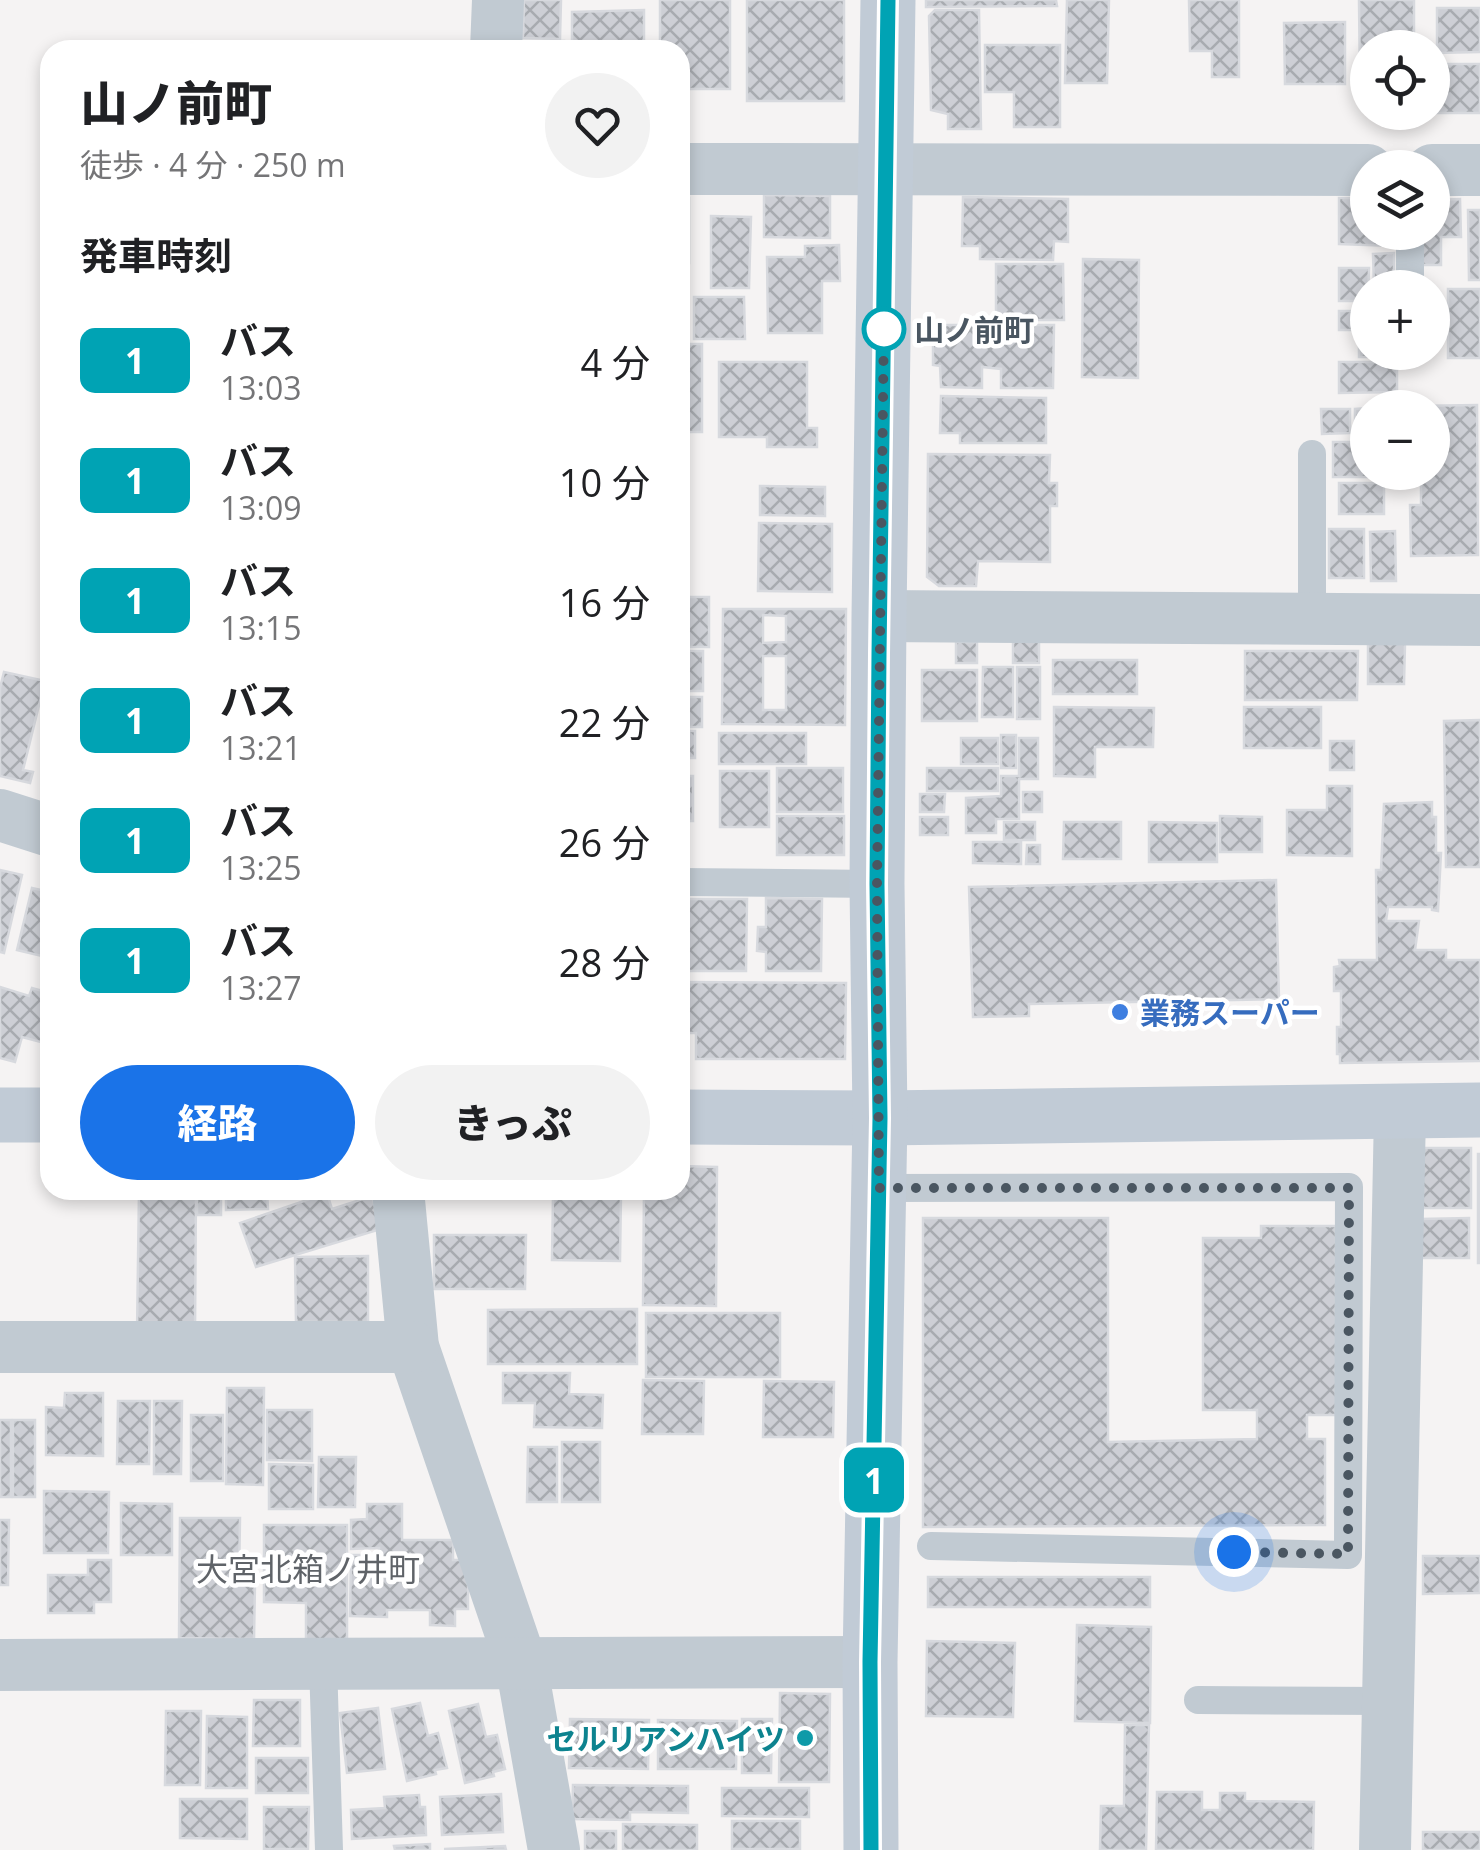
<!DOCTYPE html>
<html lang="ja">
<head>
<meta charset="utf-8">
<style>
  :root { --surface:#fff; --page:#f2f2f2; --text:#202124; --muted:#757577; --accent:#1a73e8 }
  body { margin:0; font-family:"Open Sans","Noto Sans JP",sans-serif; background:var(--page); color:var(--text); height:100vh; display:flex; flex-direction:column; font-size:38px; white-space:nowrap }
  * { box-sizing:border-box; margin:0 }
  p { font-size:32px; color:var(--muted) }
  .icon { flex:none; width:55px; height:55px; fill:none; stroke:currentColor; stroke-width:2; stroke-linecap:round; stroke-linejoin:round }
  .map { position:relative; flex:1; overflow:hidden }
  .panel { position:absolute; left:40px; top:40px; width:650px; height:1160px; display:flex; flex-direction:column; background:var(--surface); border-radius:30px; box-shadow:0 5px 15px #0003 }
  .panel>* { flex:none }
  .badge { padding:0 20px; border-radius:15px; font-size:35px; line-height:65px }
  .buttons { position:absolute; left:1350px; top:30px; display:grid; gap:20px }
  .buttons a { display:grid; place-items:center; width:100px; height:100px; border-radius:50%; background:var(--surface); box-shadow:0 5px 15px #0003; font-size:50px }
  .you { position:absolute; width:50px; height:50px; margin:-25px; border:8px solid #fff; border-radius:50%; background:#1a73e8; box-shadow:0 0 0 15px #1a73e833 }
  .map>.badge { position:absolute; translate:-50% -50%; box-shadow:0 0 0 5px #fff }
  h2 { padding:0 40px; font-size:38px; line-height:90px }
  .round { display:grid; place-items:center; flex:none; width:105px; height:105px; border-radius:52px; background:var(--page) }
  .headline { display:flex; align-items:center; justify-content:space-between; height:170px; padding:0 40px }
  h1 { font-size:48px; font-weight:800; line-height:75px }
  .action { display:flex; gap:20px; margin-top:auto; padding:20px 40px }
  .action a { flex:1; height:115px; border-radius:60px; background:var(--accent); color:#fff; font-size:40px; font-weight:800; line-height:115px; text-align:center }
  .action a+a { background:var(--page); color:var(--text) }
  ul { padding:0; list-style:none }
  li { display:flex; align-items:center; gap:30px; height:120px; padding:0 40px }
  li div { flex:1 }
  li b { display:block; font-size:38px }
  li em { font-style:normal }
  li .badge { min-width:110px; font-weight:700; text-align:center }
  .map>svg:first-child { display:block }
</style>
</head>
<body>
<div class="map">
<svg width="1480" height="1850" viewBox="0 0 1480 1850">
  <defs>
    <pattern id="building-cross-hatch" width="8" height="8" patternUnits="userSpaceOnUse" patternTransform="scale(2.5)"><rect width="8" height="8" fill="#cdcfd5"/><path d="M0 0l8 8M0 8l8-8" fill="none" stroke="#a8abb0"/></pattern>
  </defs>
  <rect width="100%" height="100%" fill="#f5f3f3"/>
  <g fill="url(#building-cross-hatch)" stroke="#d7d9de" stroke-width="2.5" fill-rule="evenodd">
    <path d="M524 0H561L560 39 523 38Z"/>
    <path d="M660 0H730V89H680V50H660Z"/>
    <rect x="747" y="0" width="97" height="101"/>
    <path d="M926 0H1056L1057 6 926 7Z"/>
    <path d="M1067 0H1109L1107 83H1065Z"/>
    <path d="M1189 0H1239V77H1212V51H1190Z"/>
    <path d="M1359 0H1414V48H1368V91H1360Z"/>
    <path d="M1437 8H1480V52L1437 53Z"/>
    <path d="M644 10V50H572V12Z"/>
    <path d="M935 10H979L981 129H948V114L931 110 929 16Z"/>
    <path d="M1345 22V84H1285L1284 23Z"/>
    <rect x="519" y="41" width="45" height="9"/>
    <path d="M985 45H1060V127H1014V92H985Z"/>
    <path d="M1434 64H1480V113H1435Z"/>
    <path d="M764 195 830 196V238L764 237Z"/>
    <path d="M963 197 1068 199V242L1054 241 1053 260 980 259V246H962Z"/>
    <rect x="680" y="198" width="9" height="65"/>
    <path d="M1339 198H1367L1368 232H1393V246L1339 244Z"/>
    <path d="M1460 199 1461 237H1441V265H1422L1421 232H1432V200Z"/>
    <path d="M1468 210H1480V280H1469Z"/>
    <path d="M711 216 751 217 749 288H711Z"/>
    <path d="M839 245 840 281H822V333H768L767 257H805V246Z"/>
    <path d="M1394 253V288H1374L1373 254Z"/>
    <path d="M1083 259 1139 260 1138 378 1082 377Z"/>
    <path d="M996 264H1063L1064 320H996Z"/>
    <path d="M1339 268H1369L1368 301H1339Z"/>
    <rect x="1448" y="289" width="32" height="69"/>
    <path d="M694 297H744L745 339H694Z"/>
    <rect x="1339" y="311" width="29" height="19"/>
    <path d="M940 325H1054L1053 388H1001V369L982 367V388L941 387 940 366 933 365V336L939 337Z"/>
    <path d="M1359 338H1368V352H1389V357H1359Z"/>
    <rect x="680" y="344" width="22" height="88"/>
    <path d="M719 362H807V428H817V447H767V437H719Z"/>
    <path d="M1339 362H1397V392L1339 393Z"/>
    <path d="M941 396 1046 398V443H960V433H940Z"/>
    <path d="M1477 405 1478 555 1411 556 1410 505H1421V472H1432V408L1409 406Z"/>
    <path d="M1368 408V433H1355V409Z"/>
    <path d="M1321 409H1350V433L1322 434Z"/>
    <path d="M1333 442H1368V472H1388V477H1333Z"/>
    <path d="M928 454 1050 455 1049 483H1057V506H1050V562L978 561 976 586H939L927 577Z"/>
    <rect x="1339" y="483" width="45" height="31"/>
    <path d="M760 486 825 487V516L760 515Z"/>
    <path d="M759 523 832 524V592L758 591Z"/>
    <rect x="1329" y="529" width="35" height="49"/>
    <path d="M1395 531 1396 581H1371L1370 532Z"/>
    <rect x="680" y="597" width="29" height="50"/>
    <path d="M723 609H846L845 725 722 724ZM763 615 786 616V642L763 643ZM763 656H786V710H763Z"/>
    <path d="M1013 639 1039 640V663H1013Z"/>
    <rect x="956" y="642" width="21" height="21"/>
    <path d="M1368 643 1405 644 1404 684H1368Z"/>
    <rect x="680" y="651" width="23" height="40"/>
    <path d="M1245 651H1358L1357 700H1245Z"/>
    <rect x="1053" y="660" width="84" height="34"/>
    <path d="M983 667H1013V717H982Z"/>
    <rect x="1017" y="667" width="23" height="52"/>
    <rect x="922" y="670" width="55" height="51"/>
    <path d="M4 672 45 681 23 770 33 772 30 783 0 776V688Z"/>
    <rect x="680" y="697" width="22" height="30"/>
    <path d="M1054 707 1154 708 1153 747H1095V777L1054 776Z"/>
    <rect x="1244" y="707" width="77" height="41"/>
    <path d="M1480 720V867H1446L1444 721Z"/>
    <rect x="680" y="731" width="15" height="27"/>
    <rect x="719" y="733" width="87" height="31"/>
    <rect x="1001" y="735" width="15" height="33"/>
    <rect x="961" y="738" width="37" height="26"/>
    <path d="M1019 738H1038V779H1019V819H996V833H966V798L1001 796V776H1019Z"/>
    <rect x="1330" y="741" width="24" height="29"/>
    <rect x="777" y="768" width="66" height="44"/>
    <rect x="927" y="768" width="71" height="23"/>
    <rect x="720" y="771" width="49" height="56"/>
    <rect x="680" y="776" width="13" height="45"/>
    <path d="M1327 786H1352V856L1287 855V810H1327Z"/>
    <rect x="1023" y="792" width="19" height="20"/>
    <path d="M920 794H945L944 812H920Z"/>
    <path d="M1432 802V817H1436V853H1441L1438 911 1432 910V907H1388L1386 921H1419L1415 950H1446V960H1480V1061L1340 1063V1054H1337V1027H1341V991H1334V967L1340 966 1339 960H1377L1376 870H1381L1384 804Z"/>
    <rect x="777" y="816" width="67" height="39"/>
    <path d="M1220 816 1262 817V852H1220Z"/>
    <rect x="920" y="817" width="28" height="18"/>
    <rect x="1004" y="822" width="31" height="18"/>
    <path d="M1064 822H1121V859H1063Z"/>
    <path d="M1149 822 1217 823V862H1149Z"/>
    <path d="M973 842H1021V864L973 863Z"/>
    <path d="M1027 845H1040V864H1026Z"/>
    <path d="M0 870 22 875 4 953 0 952Z"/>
    <path d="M1276 880 1279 999 1029 1004V1016L973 1017 969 887Z"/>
    <path d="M32 888 50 892V958L17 950Z"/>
    <path d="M766 898 822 899 821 971H766V952L757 951 758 927H766Z"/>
    <path d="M680 899H747L746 971H680Z"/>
    <path d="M680 982 846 983 845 1059H696V1033H680Z"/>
    <path d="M0 987 29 996 32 988 50 993 48 1044 22 1037 15 1062 0 1058Z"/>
    <rect x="1421" y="1148" width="50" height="60"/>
    <rect x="1478" y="1154" width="2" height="109"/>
    <path d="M680 1166 717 1167 716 1306 643 1305 644 1190H680Z"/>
    <path d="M139 1190H196L195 1333H137Z"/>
    <rect x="197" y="1190" width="24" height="25"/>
    <path d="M226 1190H267L268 1209 226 1210Z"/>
    <path d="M424 1190H536V1197L424 1196Z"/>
    <path d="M327 1193 332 1209 372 1196 381 1229 256 1267 240 1223Z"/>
    <path d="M553 1195H621L620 1261 552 1260Z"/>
    <path d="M923 1218H1108V1442L1257 1439V1410H1203V1238H1261V1226H1336V1415H1307V1439H1325V1525L923 1527Z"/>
    <path d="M1469 1218V1258H1421V1219Z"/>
    <path d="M434 1235H526L525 1289H434Z"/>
    <path d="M368 1256V1322H296L295 1257Z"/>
    <path d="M637 1309V1364H488V1310Z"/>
    <rect x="646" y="1313" width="134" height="64"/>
    <path d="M503 1373H570L569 1394 603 1395 602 1428 534 1427 535 1403H503Z"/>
    <path d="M643 1380 704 1381 703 1434H642Z"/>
    <path d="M764 1381 834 1382 833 1437H763Z"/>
    <path d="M227 1388H264L263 1485 226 1484Z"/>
    <path d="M65 1393H103V1456L46 1455V1407L64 1408Z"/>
    <path d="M118 1401H150L149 1464H117Z"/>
    <path d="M154 1401H182L181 1474H154Z"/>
    <path d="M267 1410H312V1461L267 1460Z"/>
    <rect x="191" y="1415" width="32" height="66"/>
    <rect x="0" y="1420" width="11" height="77"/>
    <rect x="13" y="1420" width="22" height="77"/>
    <rect x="562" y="1442" width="38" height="60"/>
    <path d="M528 1447H557V1502H527Z"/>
    <path d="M319 1457H356L355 1507H318Z"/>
    <path d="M269 1464 313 1465V1509H269Z"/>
    <path d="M44 1491 109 1492 108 1553H44Z"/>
    <path d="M121 1503 172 1504V1555H121Z"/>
    <path d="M367 1504H402V1540H453V1560H468V1609H455V1626L430 1625V1610H387V1617L350 1616 351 1555H379V1548L351 1549V1520L367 1519Z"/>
    <path d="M180 1518H240L239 1583H255L254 1639 179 1638Z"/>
    <path d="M0 1520H9L8 1585H0Z"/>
    <path d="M264 1525H347V1640L306 1642V1603L264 1602Z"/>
    <path d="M1423 1556H1480V1593L1423 1594Z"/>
    <path d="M88 1560H111V1602H94V1613H48V1575H88Z"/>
    <rect x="928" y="1577" width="222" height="30"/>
    <path d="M1077 1625 1151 1627 1150 1723 1075 1721Z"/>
    <path d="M927 1641 1015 1643 1013 1717 926 1716Z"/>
    <path d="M780 1693 830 1694 829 1782H779Z"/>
    <path d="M254 1700H300V1746H253Z"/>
    <path d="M420 1703 428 1736 438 1733 447 1768 435 1770 436 1774 407 1781 392 1709Z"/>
    <path d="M478 1704 486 1737 497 1735 505 1769 493 1772 494 1776 465 1783 449 1711Z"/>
    <path d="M378 1708 385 1769 347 1773 340 1713Z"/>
    <path d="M166 1711H201L200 1785H165Z"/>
    <path d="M207 1716 247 1717V1788H206Z"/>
    <path d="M570 1719 649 1720 648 1769 569 1768Z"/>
    <path d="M742 1719H772L771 1773H742Z"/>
    <path d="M658 1720 737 1721 736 1769H658Z"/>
    <path d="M1125 1725H1149L1146 1850H1100L1101 1806H1124Z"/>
    <rect x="256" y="1758" width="52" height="35"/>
    <path d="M573 1785 688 1786V1813L630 1812V1820L572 1819Z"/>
    <path d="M722 1788H809V1817L722 1816Z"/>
    <path d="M1157 1792H1202V1810H1220V1793H1245V1801L1314 1802 1313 1850H1156Z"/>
    <path d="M501 1794 503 1832 442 1835 440 1797Z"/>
    <path d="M419 1795 420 1807H425L426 1835 352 1839 351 1810 385 1808 384 1797Z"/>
    <path d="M180 1799H247V1839L180 1838Z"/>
    <path d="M264 1807H309L308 1849H264Z"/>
    <rect x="732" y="1821" width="68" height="28"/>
    <path d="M623 1824 697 1825V1850H623Z"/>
    <rect x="585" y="1831" width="31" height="19"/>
    <rect x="1423" y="1832" width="57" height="18"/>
    <path d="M430 1844V1850H395L394 1846Z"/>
    <path d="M505 1846 506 1850 444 1849Z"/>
  </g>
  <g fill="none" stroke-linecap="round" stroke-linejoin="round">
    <g stroke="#c1cad2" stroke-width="28">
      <path d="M1410 232V288"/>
      <path d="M1312 618V454"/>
      <path d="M680 882 877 884"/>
      <path d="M879 1188 1349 1187 1348 1555 931 1546"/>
      <path d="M323 1664 329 1850"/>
      <path d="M1198 1700 1388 1701"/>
    </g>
    <g stroke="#c1cad2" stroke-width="52">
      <path d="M496 50 498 0"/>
      <path d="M680 169 1368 170"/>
      <path d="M1432 170H1480"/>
      <path d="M879 616 1480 620"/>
      <path d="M0 815 50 831"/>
      <path d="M398 1190 413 1347 521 1663 554 1850"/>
      <path d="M0 1347H413"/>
      <path d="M0 1665 870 1662"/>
      <path d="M1385 1850 1400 1112"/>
    </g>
    <g stroke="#c1cbd6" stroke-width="55">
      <path d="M0 1115H50"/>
      <path d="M680 1117 880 1118 1480 1110"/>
      <path d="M871 1850 870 1662 880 1118 877 884 879 616 888 0"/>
    </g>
  </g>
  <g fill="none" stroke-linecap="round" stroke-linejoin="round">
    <g stroke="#fff" stroke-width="22">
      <path id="line" d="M871 1850 870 1662 880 1118 877 884 879 654 888 0"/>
    </g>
    <use href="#line" stroke="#00a3b4" stroke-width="15"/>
    <path stroke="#4a5661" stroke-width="10" stroke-dasharray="0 18" d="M884 329V318L877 884 879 1188H1349L1348 1554 1234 1552"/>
  </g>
  <circle fill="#fff" stroke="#00a3b4" stroke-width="5" cx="884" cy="329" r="20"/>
  <circle fill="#3f7fe0" stroke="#fff" stroke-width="4" cx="1120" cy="1012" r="10"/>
  <circle fill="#0f9aa8" stroke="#fff" stroke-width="4" cx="805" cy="1738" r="10"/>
  <g text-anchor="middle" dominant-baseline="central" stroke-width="9" stroke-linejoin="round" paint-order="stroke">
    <g font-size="30" font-weight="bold" fill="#4a5661" stroke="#fff" text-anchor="start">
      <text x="914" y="329">山ノ前町</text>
    </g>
    <g font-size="30" font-weight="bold" fill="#366cbe" stroke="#fff" text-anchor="start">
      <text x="1140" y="1012">業務スーパー</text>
    </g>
    <g font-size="30" font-weight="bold" fill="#0d838f" stroke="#fff" text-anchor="end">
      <text x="785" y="1738">セルリアンハイツ</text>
    </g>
    <g font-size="32" fill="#5f6368" stroke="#fff">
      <text x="308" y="1568">大宮北箱ノ井町</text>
    </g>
  </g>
</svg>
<div class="buttons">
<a><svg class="icon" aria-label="locate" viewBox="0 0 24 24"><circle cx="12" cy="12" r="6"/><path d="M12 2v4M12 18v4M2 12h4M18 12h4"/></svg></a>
<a><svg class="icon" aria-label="layers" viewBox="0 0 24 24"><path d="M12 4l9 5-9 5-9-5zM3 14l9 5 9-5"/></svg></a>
<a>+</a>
<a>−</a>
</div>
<div class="you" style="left:1234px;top:1552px"></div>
<b class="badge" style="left:874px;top:1480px;background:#00a3b4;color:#fff">1</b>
<section class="panel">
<div class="headline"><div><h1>山ノ前町</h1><p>徒歩 · 4 分 · 250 m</p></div><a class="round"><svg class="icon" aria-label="heart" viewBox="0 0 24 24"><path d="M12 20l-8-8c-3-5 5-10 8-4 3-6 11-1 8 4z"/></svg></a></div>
<h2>発車時刻</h2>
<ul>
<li><span class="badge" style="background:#00a3b4;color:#fff">1</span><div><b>バス</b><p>13:03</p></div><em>4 分</em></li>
<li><span class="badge" style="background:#00a3b4;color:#fff">1</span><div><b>バス</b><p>13:09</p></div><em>10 分</em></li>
<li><span class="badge" style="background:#00a3b4;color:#fff">1</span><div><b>バス</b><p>13:15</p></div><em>16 分</em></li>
<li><span class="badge" style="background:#00a3b4;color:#fff">1</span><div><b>バス</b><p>13:21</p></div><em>22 分</em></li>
<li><span class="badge" style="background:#00a3b4;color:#fff">1</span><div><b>バス</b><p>13:25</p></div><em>26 分</em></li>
<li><span class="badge" style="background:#00a3b4;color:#fff">1</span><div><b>バス</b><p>13:27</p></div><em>28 分</em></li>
</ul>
<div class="action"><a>経路</a><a>きっぷ</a></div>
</section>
</div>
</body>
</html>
